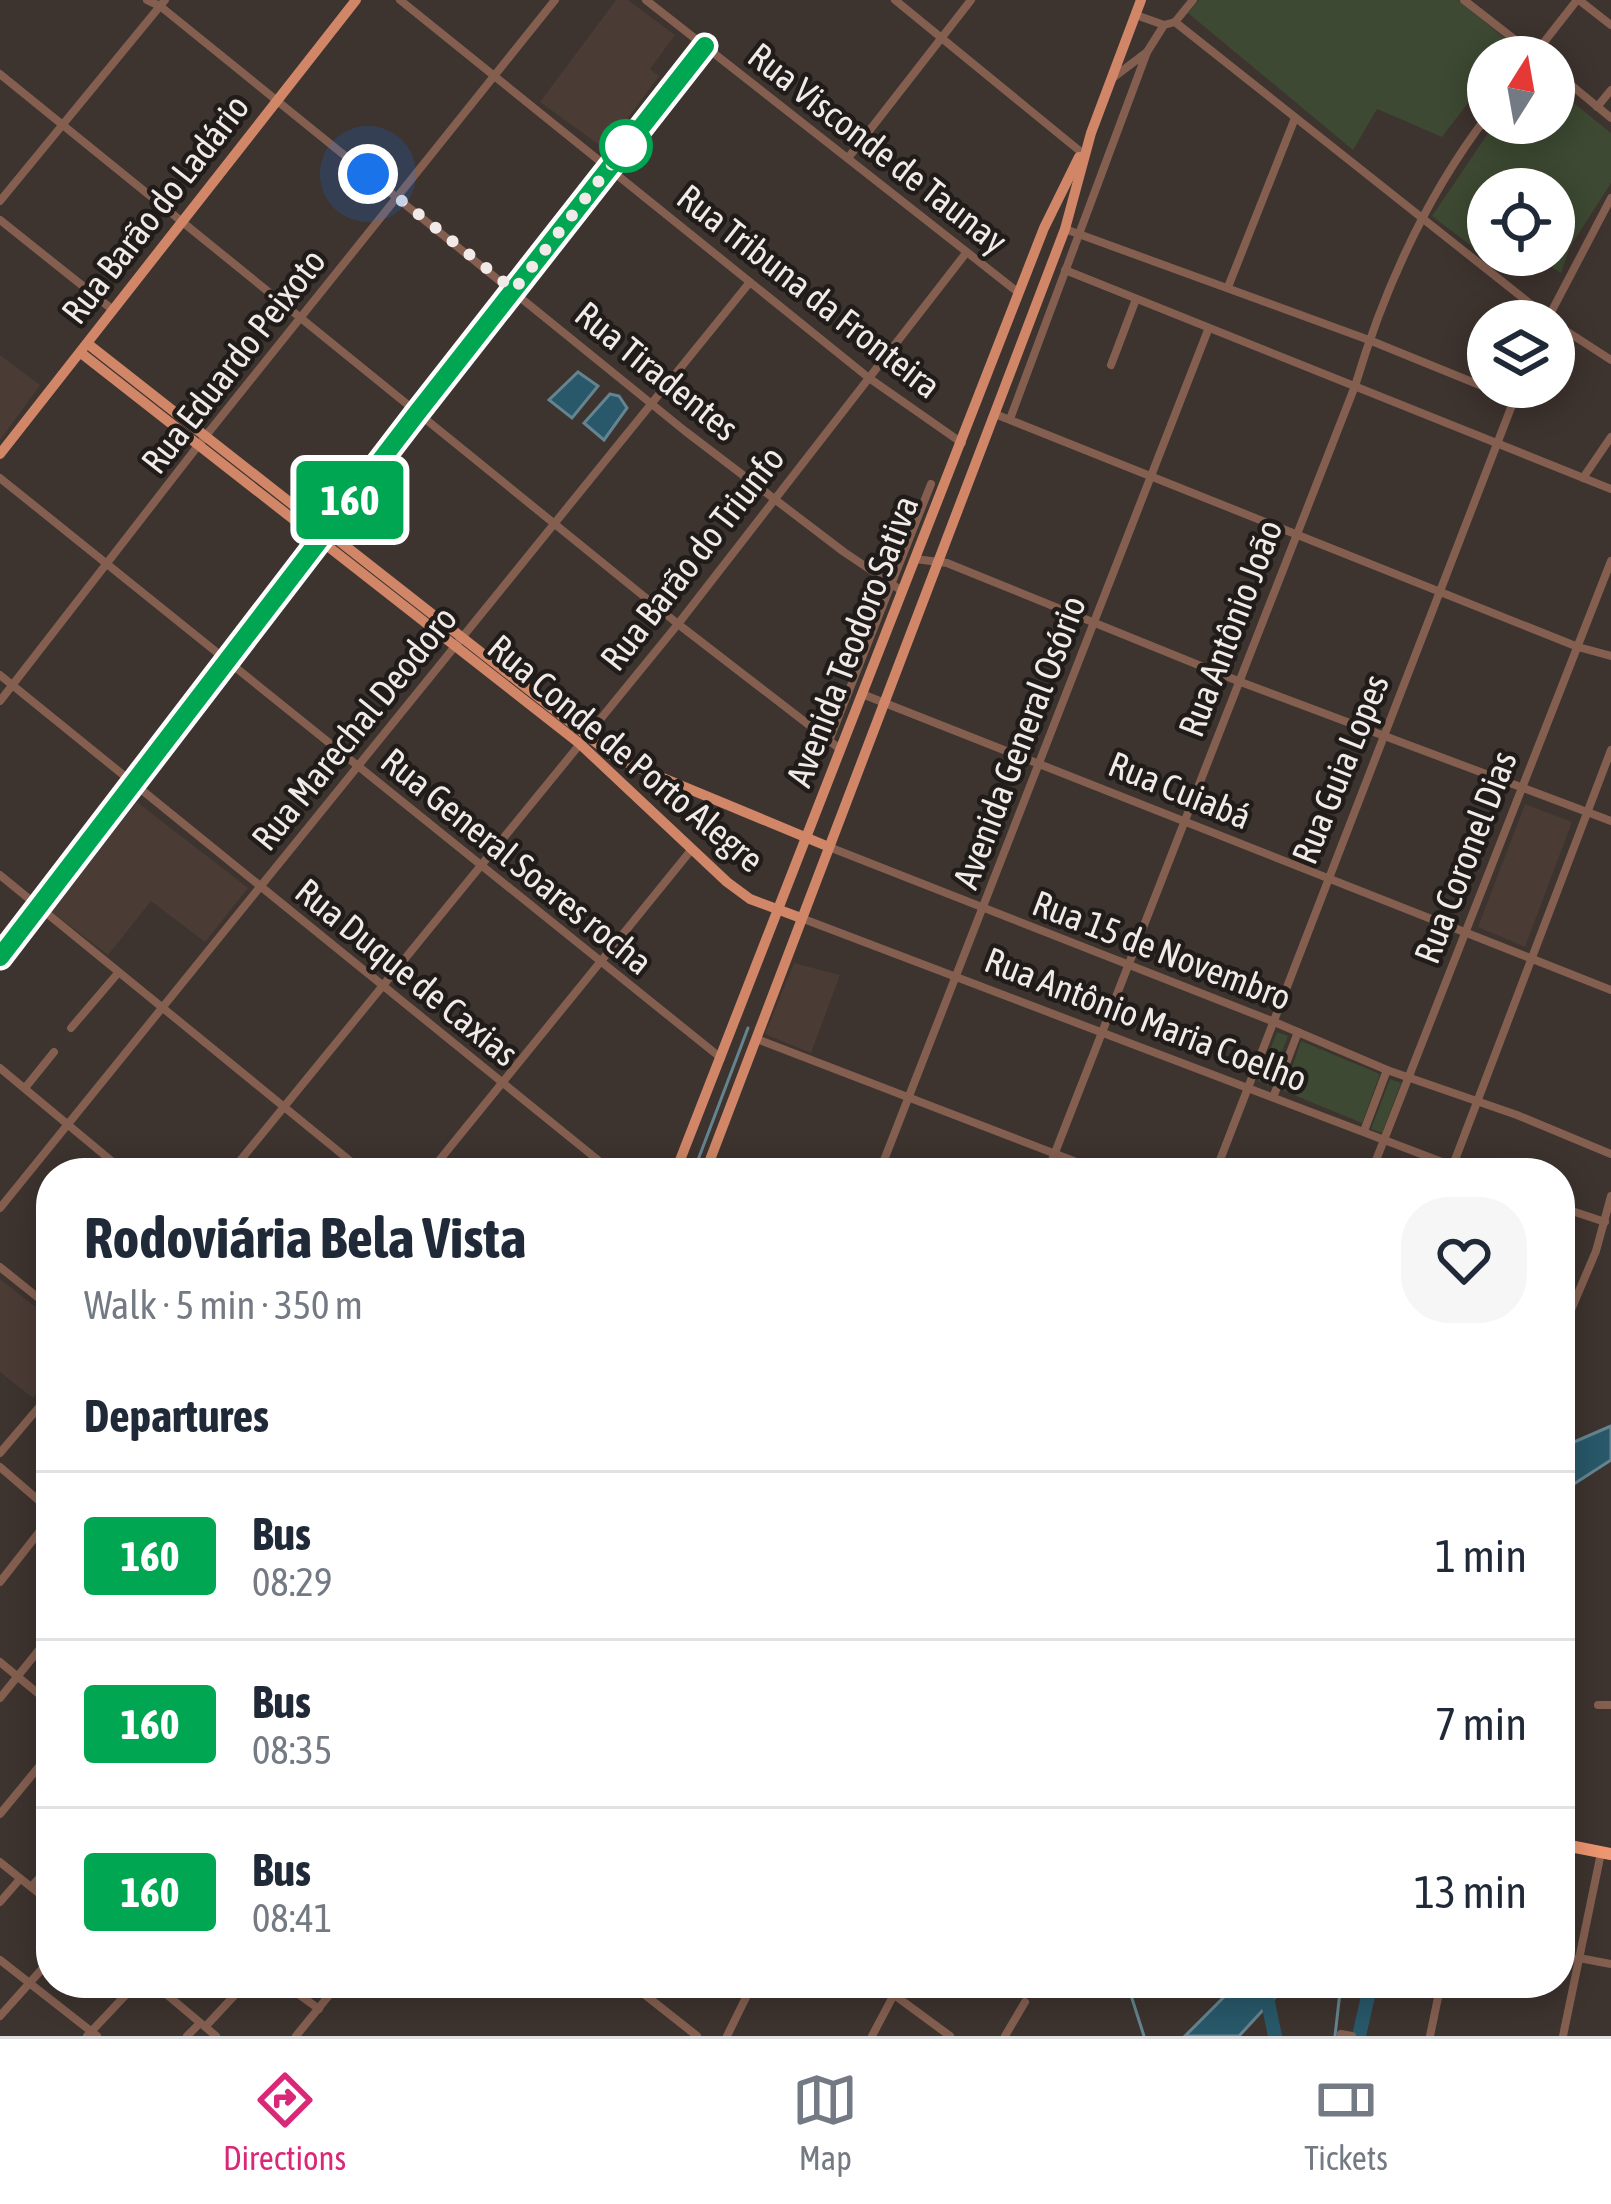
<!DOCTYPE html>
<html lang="en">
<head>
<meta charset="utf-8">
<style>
  :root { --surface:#fff; --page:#f6f6f7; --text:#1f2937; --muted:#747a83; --line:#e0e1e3; --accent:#db2777 }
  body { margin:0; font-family:"Asap Condensed",sans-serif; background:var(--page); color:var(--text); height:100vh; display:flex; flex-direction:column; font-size:45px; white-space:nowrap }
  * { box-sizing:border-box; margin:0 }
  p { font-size:39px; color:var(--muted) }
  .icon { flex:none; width:66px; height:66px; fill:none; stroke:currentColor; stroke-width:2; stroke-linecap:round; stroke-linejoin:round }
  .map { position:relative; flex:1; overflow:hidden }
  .sheet { position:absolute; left:36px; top:1158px; width:1539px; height:840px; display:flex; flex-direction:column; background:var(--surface); border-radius:48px; box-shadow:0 6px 30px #0003 }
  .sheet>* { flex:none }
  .badge { padding:0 24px; border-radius:9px; font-size:42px; line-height:78px }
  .needle { width:78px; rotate:11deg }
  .tools { position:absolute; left:1467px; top:36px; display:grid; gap:24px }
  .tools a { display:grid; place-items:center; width:108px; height:108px; border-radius:50%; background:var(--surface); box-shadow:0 6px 30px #0003; font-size:60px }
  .you { position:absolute; width:60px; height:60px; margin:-30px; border:9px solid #fff; border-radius:50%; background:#1a73e8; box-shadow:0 0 0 18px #1a73e833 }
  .map>.badge { position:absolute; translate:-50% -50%; box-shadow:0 0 0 6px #fff }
  h2 { padding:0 48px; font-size:45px; line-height:108px }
  .round { display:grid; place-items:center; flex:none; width:126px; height:126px; border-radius:48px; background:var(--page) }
  .headline { display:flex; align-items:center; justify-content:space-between; height:204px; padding:0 48px }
  h1 { font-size:57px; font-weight:700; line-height:90px }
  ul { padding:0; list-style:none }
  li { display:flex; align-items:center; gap:36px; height:168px; padding:0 48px; border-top:3px solid var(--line) }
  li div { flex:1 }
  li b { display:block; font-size:45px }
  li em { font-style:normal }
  li .badge { min-width:132px; font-weight:700; text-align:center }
  .menu { display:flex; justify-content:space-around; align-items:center; height:168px; border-top:3px solid var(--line); background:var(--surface); font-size:33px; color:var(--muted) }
  .menu a { display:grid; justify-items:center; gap:6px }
  .menu .active { color:var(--accent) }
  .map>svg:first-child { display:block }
</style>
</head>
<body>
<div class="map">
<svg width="1611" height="2036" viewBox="0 0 1611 2036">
  <rect width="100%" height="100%" fill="#3d332f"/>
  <g fill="#4b3b35">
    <path d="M616 0H628L675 35 650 69 659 76 605 149 540 102Z"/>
    <path d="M0 355 40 385 0 440Z"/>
    <path d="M137 802 248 888 205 942 151 901 108 955 51 911Z"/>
    <path d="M1525 804 1572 822 1525 947 1478 927Z"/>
    <path d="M794 963 840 975 811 1053 765 1034Z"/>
    <path d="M0 1279 51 1319V1376L33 1398 0 1372Z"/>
  </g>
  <g fill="#3d4932">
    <path d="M1199 0H1458L1512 44 1503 57H1488V77L1442 137 1377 109 1353 150 1188 13Z"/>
    <path d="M1554 87 1611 133V183L1570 247 1561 273 1533 255H1554V189H1488V255H1525L1511 276 1432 216 1495 123H1554Z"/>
    <path d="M1277 1032 1288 1036 1269 1086 1258 1081Z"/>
    <path d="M1301 1041 1380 1074 1362 1123 1284 1091Z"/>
    <path d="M1390 1079 1401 1083 1382 1133 1371 1129Z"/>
  </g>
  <g fill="#285869" stroke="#64848f" stroke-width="3">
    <path d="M578 372 598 386 572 418 549 400Z"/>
    <path d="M610 394 619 396 627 408 604 440 584 423Z"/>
    <path d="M1611 1426V1460L1560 1493V1448Z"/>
    <path d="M1238 1983H1288L1239 2036H1185Z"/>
  </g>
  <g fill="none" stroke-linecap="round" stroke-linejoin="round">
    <g stroke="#64848f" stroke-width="3">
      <path d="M693 1173 748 1028"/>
      <path d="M1127 1983 1144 2036"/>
      <path d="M1335 2036 1341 1983"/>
    </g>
    <g stroke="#285869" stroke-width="14">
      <path d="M1264 1983 1275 2036"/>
      <path d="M1359 2036 1371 1983"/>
    </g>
    <g stroke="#845f50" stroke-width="8">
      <path d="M147 0 160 6 685 431 844 552 902 591"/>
      <path d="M400 0 869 378 962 443"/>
      <path d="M646 0 1019 293"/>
      <path d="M895 0 1081 152"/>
      <path d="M1464 0 1537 57"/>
      <path d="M1579 0 1611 25"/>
      <path d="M1136 15 1164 25"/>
      <path d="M1175 22 1552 321"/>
      <path d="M1534 55 1577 0"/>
      <path d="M1554 71 1611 118"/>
      <path d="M0 74 678 624 840 749"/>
      <path d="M1114 77 1147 52 1164 25 1175 22 1193 0"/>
      <path d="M1597 107 1611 90"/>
      <path d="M848 158 971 0"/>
      <path d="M0 201 165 0"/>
      <path d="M0 220 113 310"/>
      <path d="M1065 229 1369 340 1514 399"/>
      <path d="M1065 270 1611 489"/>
      <path d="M1228 287 1295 118"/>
      <path d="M1547 320 1611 198"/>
      <path d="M1554 323 1611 360"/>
      <path d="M1111 365 1136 299"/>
      <path d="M995 414 1578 647 1611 656"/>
      <path d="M1010 419 1147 52"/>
      <path d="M0 478 721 1058"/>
      <path d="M1583 478 1611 437"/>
      <path d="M915 559 947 563 1238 681 1611 821"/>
      <path d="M0 675 614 1173"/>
      <path d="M862 694 1611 990"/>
      <path d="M0 701 204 438 555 0"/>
      <path d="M829 741 931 484"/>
      <path d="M829 847 1272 1021 1387 1070 1517 1115 1611 1154"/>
      <path d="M0 875 365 1173"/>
      <path d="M801 918 1471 1173"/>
      <path d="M0 957 417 413 705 47"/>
      <path d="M71 1028 118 973"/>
      <path d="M757 1039 1105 1173"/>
      <path d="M0 1068 126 1173"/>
      <path d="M25 1088 54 1052"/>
      <path d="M1274 1095 1298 1032"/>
      <path d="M1364 1131 1387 1070"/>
      <path d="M230 1173 678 624 966 253"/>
      <path d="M429 1173 692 849"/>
      <path d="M879 1173 1208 330"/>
      <path d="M1047 1173 1355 386C1384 289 1426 196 1488 115"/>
      <path d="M1215 1173 1519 387"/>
      <path d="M1371 1173 1611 561"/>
      <path d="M1450 1173 1611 750"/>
      <path d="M1560 1207 1605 1222"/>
      <path d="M0 1208 750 282"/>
      <path d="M0 1267 51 1308"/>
      <path d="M1560 1336 1596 1251 1611 1196"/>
      <path d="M0 1453 51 1393"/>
      <path d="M0 1467 51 1511"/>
      <path d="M0 1582 51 1517"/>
      <path d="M0 1662 51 1704"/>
      <path d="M0 1698 51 1635"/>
      <path d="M1598 1705H1611"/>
      <path d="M0 1814 51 1752"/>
      <path d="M0 1862 51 1903"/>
      <path d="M32 1886 51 1865"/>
      <path d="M0 1902 20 1879"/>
      <path d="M1560 1957 1579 1960"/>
      <path d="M1579 1958 1611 1964"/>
      <path d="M0 1960 97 2036"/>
      <path d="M153 1983 216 2036"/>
      <path d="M283 1983 319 2009"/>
      <path d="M630 1983 697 2036"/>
      <path d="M878 1983 950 2036"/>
      <path d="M0 2016 51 1959"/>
      <path d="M206 2026 246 1983"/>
      <path d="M1341 2034 1352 2036"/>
      <path d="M87 2036 137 1983"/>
      <path d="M187 2036 200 2023"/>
      <path d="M296 2036 339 1983"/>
      <path d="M727 2036 753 1983"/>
      <path d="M872 2036 900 1983"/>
      <path d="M1005 2036 1025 2002"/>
      <path d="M1430 2036 1441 1983"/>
      <path d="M1563 2036 1601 1853"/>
    </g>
    <g stroke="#d08667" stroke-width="10">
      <path d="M88 344 617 759 829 847"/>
      <path d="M81 353 579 743 727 882 750 899 801 918"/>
      <path d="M0 454 356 0"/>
      <path d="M675 1173 1044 228 1079 157"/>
      <path d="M705 1173 1065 229 1091 133 1141 0"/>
    </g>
    <path stroke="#ed9670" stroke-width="12" d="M1560 1844 1611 1854"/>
  </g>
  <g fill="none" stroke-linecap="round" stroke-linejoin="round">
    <g stroke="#fff" stroke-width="27">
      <path id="line" d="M0 957 417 413 705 46"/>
    </g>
    <use href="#line" stroke="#00a651" stroke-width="18"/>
    <path stroke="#f1eae8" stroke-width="12" stroke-dasharray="0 21.6" d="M368 174 514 290 633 137 626 146"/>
  </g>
  <circle fill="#fff" stroke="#00a651" stroke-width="6" cx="626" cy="146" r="24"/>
  <g text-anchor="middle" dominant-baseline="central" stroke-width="9" stroke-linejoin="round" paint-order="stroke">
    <g font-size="36" fill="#f1eae8" stroke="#201c1a">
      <text transform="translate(878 148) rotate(38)">Rua Visconde de Taunay</text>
      <text transform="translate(155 209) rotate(-52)">Rua Barão do Ladário</text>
      <text transform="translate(809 291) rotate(38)">Rua Tribuna da Fronteira</text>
      <text transform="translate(233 361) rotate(-52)">Rua Eduardo Peixoto</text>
      <text transform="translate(657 371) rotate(39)">Rua Tiradentes</text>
      <text transform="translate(692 558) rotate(-52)">Rua Barão do Triunfo</text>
      <text transform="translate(1230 628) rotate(-69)">Rua Antônio João</text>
      <text transform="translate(852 641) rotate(-69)">Avenida Teodoro Sativa</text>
      <text transform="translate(354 728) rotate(-51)">Rua Marechal Deodoro</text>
      <text transform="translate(1019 742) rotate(-69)">Avenida General Osório</text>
      <text transform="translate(626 753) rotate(40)">Rua Conde de Porto Alegre</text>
      <text transform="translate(1340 769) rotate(-68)">Rua Guia Lopes</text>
      <text transform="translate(1180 790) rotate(22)">Rua Cuiabá</text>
      <text transform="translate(1465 857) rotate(-69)">Rua Coronel Dias</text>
      <text transform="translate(517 861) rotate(39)">Rua General Soares rocha</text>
      <text transform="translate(1162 950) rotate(21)">Rua 15 de Novembro</text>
      <text transform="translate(407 972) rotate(39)">Rua Duque de Caxias</text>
      <text transform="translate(1146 1019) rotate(21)">Rua Antônio Maria Coelho</text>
    </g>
  </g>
</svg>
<div class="tools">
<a><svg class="needle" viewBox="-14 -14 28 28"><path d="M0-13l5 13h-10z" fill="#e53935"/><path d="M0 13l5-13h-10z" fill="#747a83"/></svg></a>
<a><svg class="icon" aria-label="locate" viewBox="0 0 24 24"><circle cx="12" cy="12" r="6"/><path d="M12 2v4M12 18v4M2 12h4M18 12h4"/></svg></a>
<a><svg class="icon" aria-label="layers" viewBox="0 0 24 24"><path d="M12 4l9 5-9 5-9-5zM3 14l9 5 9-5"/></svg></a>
</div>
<div class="you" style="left:368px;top:174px"></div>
<b class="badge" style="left:350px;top:500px;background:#00a651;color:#fff">160</b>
<section class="sheet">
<div class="headline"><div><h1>Rodoviária Bela Vista</h1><p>Walk · 5 min · 350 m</p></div><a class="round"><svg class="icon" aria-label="heart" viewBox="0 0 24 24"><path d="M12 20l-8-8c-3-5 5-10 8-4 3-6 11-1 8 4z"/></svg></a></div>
<h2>Departures</h2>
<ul>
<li><span class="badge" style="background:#00a651;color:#fff">160</span><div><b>Bus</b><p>08:29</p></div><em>1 min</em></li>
<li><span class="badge" style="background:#00a651;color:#fff">160</span><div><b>Bus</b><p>08:35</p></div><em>7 min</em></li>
<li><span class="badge" style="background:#00a651;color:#fff">160</span><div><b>Bus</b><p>08:41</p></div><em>13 min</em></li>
</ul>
</section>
</div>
<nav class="menu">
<a class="active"><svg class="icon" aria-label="directions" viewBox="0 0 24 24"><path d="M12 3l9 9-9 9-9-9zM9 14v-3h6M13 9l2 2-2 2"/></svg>Directions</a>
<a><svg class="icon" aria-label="map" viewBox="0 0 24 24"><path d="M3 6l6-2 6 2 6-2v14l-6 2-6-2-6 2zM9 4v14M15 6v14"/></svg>Map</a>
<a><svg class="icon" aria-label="tickets" viewBox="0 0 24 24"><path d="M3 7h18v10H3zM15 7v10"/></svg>Tickets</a>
</nav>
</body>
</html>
